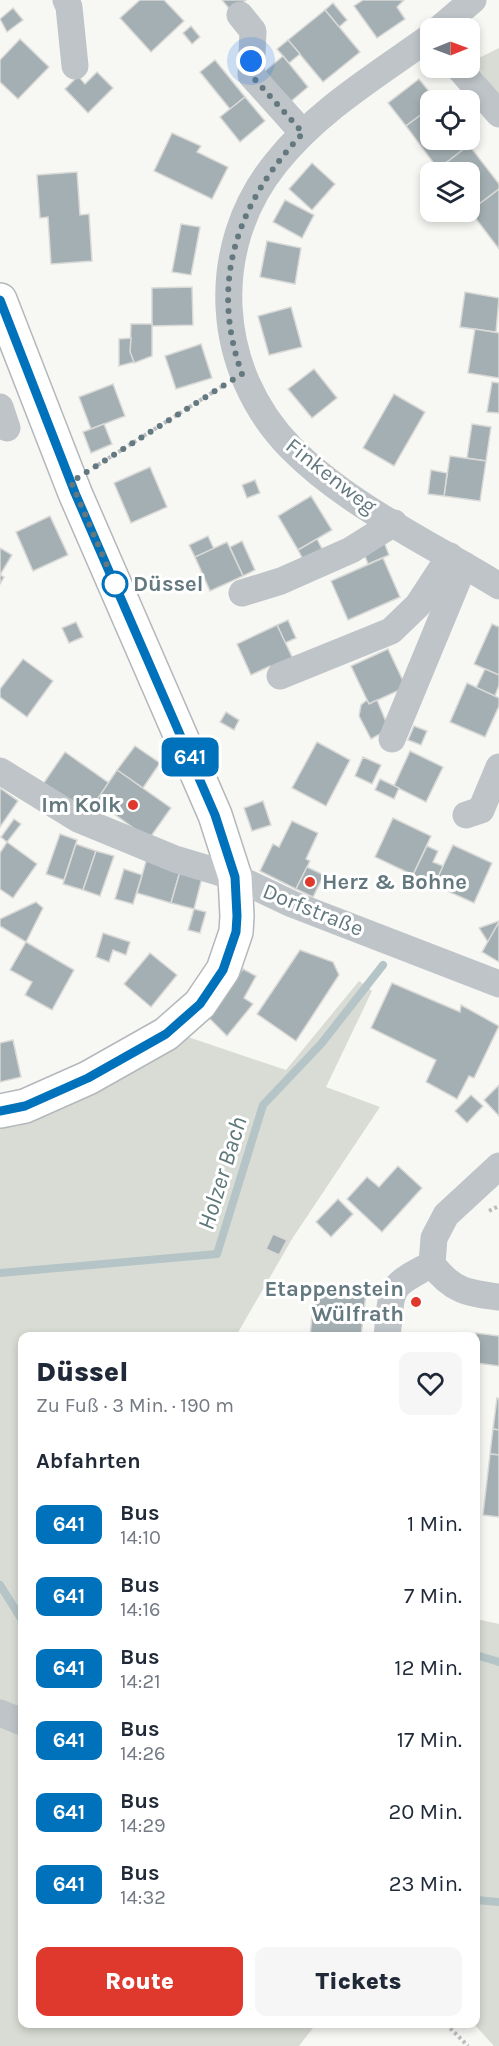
<!DOCTYPE html>
<html lang="de">
<head>
<meta charset="utf-8">
<style>
  :root { --surface:#fff; --page:#f6f6f7; --text:#1f2937; --muted:#747a83; --accent:#df382d }
  body { margin:0; font-family:Karla,sans-serif; background:var(--page); color:var(--text); height:100vh; display:flex; flex-direction:column; font-size:22px; white-space:nowrap }
  * { box-sizing:border-box; margin:0 }
  p { font-size:20px; color:var(--muted) }
  .icon { flex:none; width:33px; height:33px; fill:none; stroke:currentColor; stroke-width:2; stroke-linecap:round; stroke-linejoin:round }
  .map { position:relative; flex:1; overflow:hidden }
  .details { position:absolute; left:18px; top:1332px; width:462px; height:696px; display:flex; flex-direction:column; background:var(--surface); border-radius:12px; box-shadow:0 3px 9px #0003 }
  .details>* { flex:none }
  .badge { padding:0 12px; border-radius:9px; font-size:21px; line-height:39px }
  .needle { width:39px; rotate:89deg }
  .fabs { position:absolute; left:420px; top:18px; display:grid; gap:12px }
  .fabs a { display:grid; place-items:center; width:60px; height:60px; border-radius:12px; background:var(--surface); box-shadow:0 3px 9px #0003; font-size:30px }
  .you { position:absolute; width:30px; height:30px; margin:-15px; border:4px solid #fff; border-radius:50%; background:#1a73e8; box-shadow:0 0 0 9px #1a73e833 }
  .map>.badge { position:absolute; translate:-50% -50%; box-shadow:0 0 0 3px #fff }
  h2 { padding:0 18px; font-size:22px; line-height:54px }
  .round { display:grid; place-items:center; flex:none; width:63px; height:63px; border-radius:12px; background:var(--page) }
  .overview { display:flex; align-items:center; justify-content:space-between; height:102px; padding:0 18px }
  h1 { font-size:28px; font-weight:800; line-height:45px }
  .action { display:flex; gap:12px; margin-top:auto; padding:12px 18px }
  .action a { flex:1; height:69px; border-radius:12px; background:var(--accent); color:#fff; font-size:24px; font-weight:800; line-height:69px; text-align:center }
  .action a+a { background:var(--page); color:var(--text) }
  ul { padding:0; list-style:none }
  li { display:flex; align-items:center; gap:18px; height:72px; padding:0 18px }
  li div { flex:1 }
  li b { display:block; font-size:22px }
  li em { font-style:normal }
  li .badge { min-width:66px; font-weight:700; text-align:center }
  .map>svg:first-child { display:block }
</style>
</head>
<body>
<div class="map">
<svg width="499" height="2046" viewBox="0 0 499 2046">
  <rect width="100%" height="100%" fill="#f7f7f4"/>
  <g fill="#d8dcd4">
    <path d="M499 48V97L473 61Z"/>
    <path d="M359 981 372 991 326 1087 380 1107 292 1239 236 1336H22V2024H316L299 2046H0V1128L18 1126 85 1094 188 1037 286 1070Z"/>
    <path d="M476 1619 499 1624V2046H494L474 2024Z"/>
  </g>
  <g fill="none" stroke-linecap="round" stroke-linejoin="round">
    <g stroke="#b5c4c6" stroke-width="8">
      <path d="M0 1273 217 1254 263 1105 321 1044 383 965"/>
      <path d="M0 1585 22 1620"/>
      <path d="M476 1655 499 1662"/>
      <path d="M476 1900 499 1902"/>
    </g>
  </g>
  <g fill="#a3afb2" stroke="#d9d9d7" stroke-width="1.5">
    <path d="M140 0H164L184 21 151 52 120 18Z"/>
    <path d="M222 0H246L232 12Z"/>
    <path d="M363 0H404L397 7 405 19 377 38 354 6Z"/>
    <path d="M333 3 347 20 339 27 325 10Z"/>
    <path d="M13 8 23 20 7 32 0 19Z"/>
    <path d="M325 10 360 52 323 82 288 40Z"/>
    <path d="M191 26 200 37 192 44 183 33Z"/>
    <path d="M20 39 49 67 18 99 0 82V60Z"/>
    <path d="M288 40 300 54 289 63 277 49Z"/>
    <path d="M283 56 308 87 283 108 258 77Z"/>
    <path d="M215 60 245 97 230 109 200 72Z"/>
    <path d="M97 72 113 88 88 113 65 89 78 76 85 84Z"/>
    <path d="M419 79 436 100H430V108L406 126 388 103Z"/>
    <path d="M245 97 265 121 240 142 220 117Z"/>
    <path d="M430 108V140H465L469 145 438 169 406 126Z"/>
    <path d="M172 133 201 146 197 152 228 167 212 199 154 171Z"/>
    <path d="M469 145 499 184V189L470 211V172H441L438 169Z"/>
    <path d="M312 163 335 184 312 210 289 189Z"/>
    <path d="M77 172 80 215 89 214 92 261 51 264 48 217 40 218 37 175Z"/>
    <path d="M499 189V249L470 211Z"/>
    <path d="M285 200 314 215 302 238 273 222Z"/>
    <path d="M181 224 200 227 191 275 172 272Z"/>
    <path d="M267 241 301 248 295 284 260 277Z"/>
    <path d="M192 287 193 325 152 326V288Z"/>
    <path d="M465 292 499 298 496 332 460 327Z"/>
    <path d="M291 307 302 347 269 355 258 316Z"/>
    <path d="M131 324H152V356L134 363 130 352Z"/>
    <path d="M475 329 499 333V378L468 373Z"/>
    <path d="M131 338 130 352 134 362 119 366V339Z"/>
    <path d="M201 344 212 378 176 389 165 356Z"/>
    <path d="M314 369 337 398 312 418 288 389Z"/>
    <path d="M492 382 499 383V413L487 412Z"/>
    <path d="M113 384 125 416 91 429 79 397Z"/>
    <path d="M394 394 425 412 394 466 363 448Z"/>
    <path d="M104 424 112 444 91 453 83 432Z"/>
    <path d="M472 424 491 427 486 461 467 458Z"/>
    <path d="M450 456 486 461 480 501 444 496Z"/>
    <path d="M150 467 167 507 131 523 114 483Z"/>
    <path d="M431 470 447 473 444 496 428 494Z"/>
    <path d="M255 480 260 493 247 498 242 485Z"/>
    <path d="M311 496 332 530 298 550 278 516Z"/>
    <path d="M50 516 68 555 33 571 16 532Z"/>
    <path d="M208 536 214 549 195 557 189 545Z"/>
    <path d="M317 539 323 551 304 561 298 550Z"/>
    <path d="M242 541 255 570 243 576 230 547Z"/>
    <path d="M227 542 243 576 210 591 195 557Z"/>
    <path d="M384 542 389 555 368 564 363 551Z"/>
    <path d="M0 548 12 555 0 575 4 577 0 584Z"/>
    <path d="M383 558 400 597 348 620 331 581Z"/>
    <path d="M288 620 296 638 285 643 277 625Z"/>
    <path d="M76 622 83 637 69 643 62 628Z"/>
    <path d="M492 624 499 627V675L474 664Z"/>
    <path d="M277 625 294 661 272 671 270 666 251 675 237 644Z"/>
    <path d="M388 649 406 687 369 704 351 666Z"/>
    <path d="M23 659 53 681 27 717 0 697V689Z"/>
    <path d="M485 669 499 675V685L495 696 476 688Z"/>
    <path d="M467 683 499 698V706L485 737 450 722Z"/>
    <path d="M367 700 369 704 377 700 389 729 371 739 359 716 361 705Z"/>
    <path d="M226 712 239 720 234 730 220 722Z"/>
    <path d="M414 726 427 731 421 745 408 740Z"/>
    <path d="M317 742 350 760 326 806 292 788Z"/>
    <path d="M135 746 160 763 143 788 117 770Z"/>
    <path d="M410 751 443 767 426 802 394 786Z"/>
    <path d="M65 752 109 783 87 815 43 784Z"/>
    <path d="M363 757 381 765 372 784 355 776Z"/>
    <path d="M117 770 171 808 149 839 96 801Z"/>
    <path d="M380 779 399 788 394 799 375 790Z"/>
    <path d="M0 788 18 801 0 827Z"/>
    <path d="M263 801 271 825 252 831 244 808Z"/>
    <path d="M393 818 431 836 413 875 375 857Z"/>
    <path d="M14 819 21 824 7 842 1 837Z"/>
    <path d="M292 821 318 833 306 859 310 861 296 889 260 871 273 844 279 847Z"/>
    <path d="M60 834 77 840 64 880 46 874Z"/>
    <path d="M7 842 37 864 13 898 0 889V853Z"/>
    <path d="M76 844 96 851 83 890 63 884Z"/>
    <path d="M453 845 492 863 474 903 434 885Z"/>
    <path d="M427 846 438 851 433 862 443 866 434 885 413 875Z"/>
    <path d="M96 851 114 856 100 896 83 890Z"/>
    <path d="M147 858 181 868 171 903 137 893Z"/>
    <path d="M307 867 324 875 313 897 296 889Z"/>
    <path d="M181 868 203 874 194 909 171 903Z"/>
    <path d="M124 869 142 875 133 904 115 899Z"/>
    <path d="M36 902 43 908 26 942 0 926V919Z"/>
    <path d="M194 909 206 912 200 933 188 930Z"/>
    <path d="M499 921V922L488 942 479 928Z"/>
    <path d="M499 922V962L482 952Z"/>
    <path d="M103 933 130 942 126 955 113 950 109 962 96 957Z"/>
    <path d="M26 942 74 970 52 1010 25 995 32 982 10 970Z"/>
    <path d="M300 950 333 962 339 975 296 1041 257 1014Z"/>
    <path d="M150 953 177 975 151 1007 124 984Z"/>
    <path d="M243 969 256 976 244 998 253 1004 227 1036 208 1017Z"/>
    <path d="M392 983 460 1012 461 1005 499 1026 474 1078 469 1076 457 1099 426 1082 436 1060 371 1028Z"/>
    <path d="M13 1040 21 1077 0 1082V1043Z"/>
    <path d="M499 1085V1116L484 1100Z"/>
    <path d="M471 1095 483 1106 467 1123 455 1111Z"/>
    <path d="M398 1166 422 1188 382 1232 347 1199 367 1177 379 1187Z"/>
    <path d="M338 1199 353 1214 331 1237 316 1222Z"/>
    <path d="M273 1234 287 1240 279 1255 266 1249Z"/>
    <path d="M315 1287 366 1293 361 1336H310Z"/>
    <path d="M476 1333 499 1336V1366L477 1363 476 1375Z"/>
    <path d="M497 1398 499 1399V1430L493 1429Z"/>
    <path d="M493 1429 499 1430V1455L490 1454Z"/>
    <path d="M490 1454 499 1455V1517L483 1515Z"/>
  </g>
  <g fill="none" stroke-linecap="round" stroke-linejoin="round">
    <g stroke="#b2b8bb" stroke-width="36">
      <path id="major" d="M0 300 75 493 215 815 235 877 237 916 236 932 223 970 200 1004 166 1034 88 1078 25 1106 0 1111"/>
    </g>
    <g stroke="#b9bdbf" stroke-width="4" stroke-dasharray="3 3" stroke-linecap="butt">
      <path d="M93 468 221 387"/>
      <path d="M489 1211 499 1206"/>
      <path d="M446 2024 468 2046"/>
    </g>
    <g stroke="#bec4c7" stroke-width="27">
      <path d="M66 0 69 7 75 66"/>
      <path d="M240 15 253 31 251 75 303 133"/>
      <path d="M440 28 473 0"/>
      <path d="M430 37C377 75 317 111 276 163 207 248 215 371 291 448 347 505 431 544 499 586"/>
      <path d="M459 68 499 114"/>
      <path d="M0 407 7 428"/>
      <path d="M242 593 281 581 351 550 394 523"/>
      <path d="M280 676 391 631 418 605 450 556"/>
      <path d="M392 739 464 565"/>
      <path d="M0 771 78 819 175 859 235 877 292 904 499 984"/>
      <path d="M466 815 481 810 499 767"/>
      <path d="M499 1166 446 1215 434 1238 432 1264C452 1291 467 1293 499 1297"/>
      <path d="M387 1336C393 1286 386 1288 432 1264"/>
      <path d="M0 1713 22 1722"/>
    </g>
    <use href="#major" stroke="#fff" stroke-width="33"/>
  </g>
  <g fill="none" stroke-linecap="round" stroke-linejoin="round">
    <g stroke="#fff" stroke-width="14">
      <path id="line" d="M0 300 75 493 215 815 235 877 237 916 236 932 223 970 200 1004 166 1034 88 1078 25 1106 0 1111"/>
    </g>
    <use href="#line" stroke="#0072bc" stroke-width="9"/>
    <path stroke="#63787f" stroke-width="6" stroke-dasharray="0 10.8" d="M115 584 71 482 242 374C209 282 237 203 303 133L251 75V61"/>
  </g>
  <circle fill="#fff" stroke="#0072bc" stroke-width="3" cx="115" cy="584" r="12"/>
  <g fill="#df382d" stroke="#fff" stroke-width="2">
    <circle cx="133" cy="805" r="6"/>
    <circle cx="310" cy="882" r="6"/>
    <circle cx="416" cy="1302" r="6"/>
  </g>
  <g text-anchor="middle" dominant-baseline="central" stroke-width="6" stroke-linejoin="round" paint-order="stroke">
    <g font-size="22" fill="#63787f" stroke="#fff">
      <text transform="translate(331 476) rotate(38)">Finkenweg</text>
      <text transform="translate(313 910) rotate(22)">Dorfstraße</text>
    </g>
    <g font-size="22" font-weight="bold" fill="#63787f" stroke="#fff" text-anchor="start">
      <text x="133" y="584">Düssel</text>
    </g>
    <g font-size="22" font-weight="bold" fill="#63787f" stroke="#fff" text-anchor="end">
      <text x="121" y="805">Im Kolk</text>
      <text x="322" y="882" text-anchor="start">Herz &amp; Bohne</text>
      <text x="404" y="1289">Etappenstein<tspan x="404" dy="25">Wülfrath</tspan></text>
    </g>
    <g font-size="24" font-style="italic" fill="#5e7779" stroke="#fff">
      <text transform="translate(222 1173) rotate(-73)">Holzer Bach</text>
    </g>
  </g>
</svg>
<div class="fabs">
<a><svg class="needle" viewBox="-14 -14 28 28"><path d="M0-13l5 13h-10z" fill="#e53935"/><path d="M0 13l5-13h-10z" fill="#747a83"/></svg></a>
<a><svg class="icon" aria-label="locate" viewBox="0 0 24 24"><circle cx="12" cy="12" r="6"/><path d="M12 2v4M12 18v4M2 12h4M18 12h4"/></svg></a>
<a><svg class="icon" aria-label="layers" viewBox="0 0 24 24"><path d="M12 4l9 5-9 5-9-5zM3 14l9 5 9-5"/></svg></a>
</div>
<div class="you" style="left:251px;top:61px"></div>
<b class="badge" style="left:190px;top:757px;background:#0072bc;color:#fff">641</b>
<section class="details">
<div class="overview"><div><h1>Düssel</h1><p>Zu Fuß · 3 Min. · 190 m</p></div><a class="round"><svg class="icon" aria-label="heart" viewBox="0 0 24 24"><path d="M12 20l-8-8c-3-5 5-10 8-4 3-6 11-1 8 4z"/></svg></a></div>
<h2>Abfahrten</h2>
<ul>
<li><span class="badge" style="background:#0072bc;color:#fff">641</span><div><b>Bus</b><p>14:10</p></div><em>1 Min.</em></li>
<li><span class="badge" style="background:#0072bc;color:#fff">641</span><div><b>Bus</b><p>14:16</p></div><em>7 Min.</em></li>
<li><span class="badge" style="background:#0072bc;color:#fff">641</span><div><b>Bus</b><p>14:21</p></div><em>12 Min.</em></li>
<li><span class="badge" style="background:#0072bc;color:#fff">641</span><div><b>Bus</b><p>14:26</p></div><em>17 Min.</em></li>
<li><span class="badge" style="background:#0072bc;color:#fff">641</span><div><b>Bus</b><p>14:29</p></div><em>20 Min.</em></li>
<li><span class="badge" style="background:#0072bc;color:#fff">641</span><div><b>Bus</b><p>14:32</p></div><em>23 Min.</em></li>
</ul>
<div class="action"><a>Route</a><a>Tickets</a></div>
</section>
</div>
</body>
</html>
